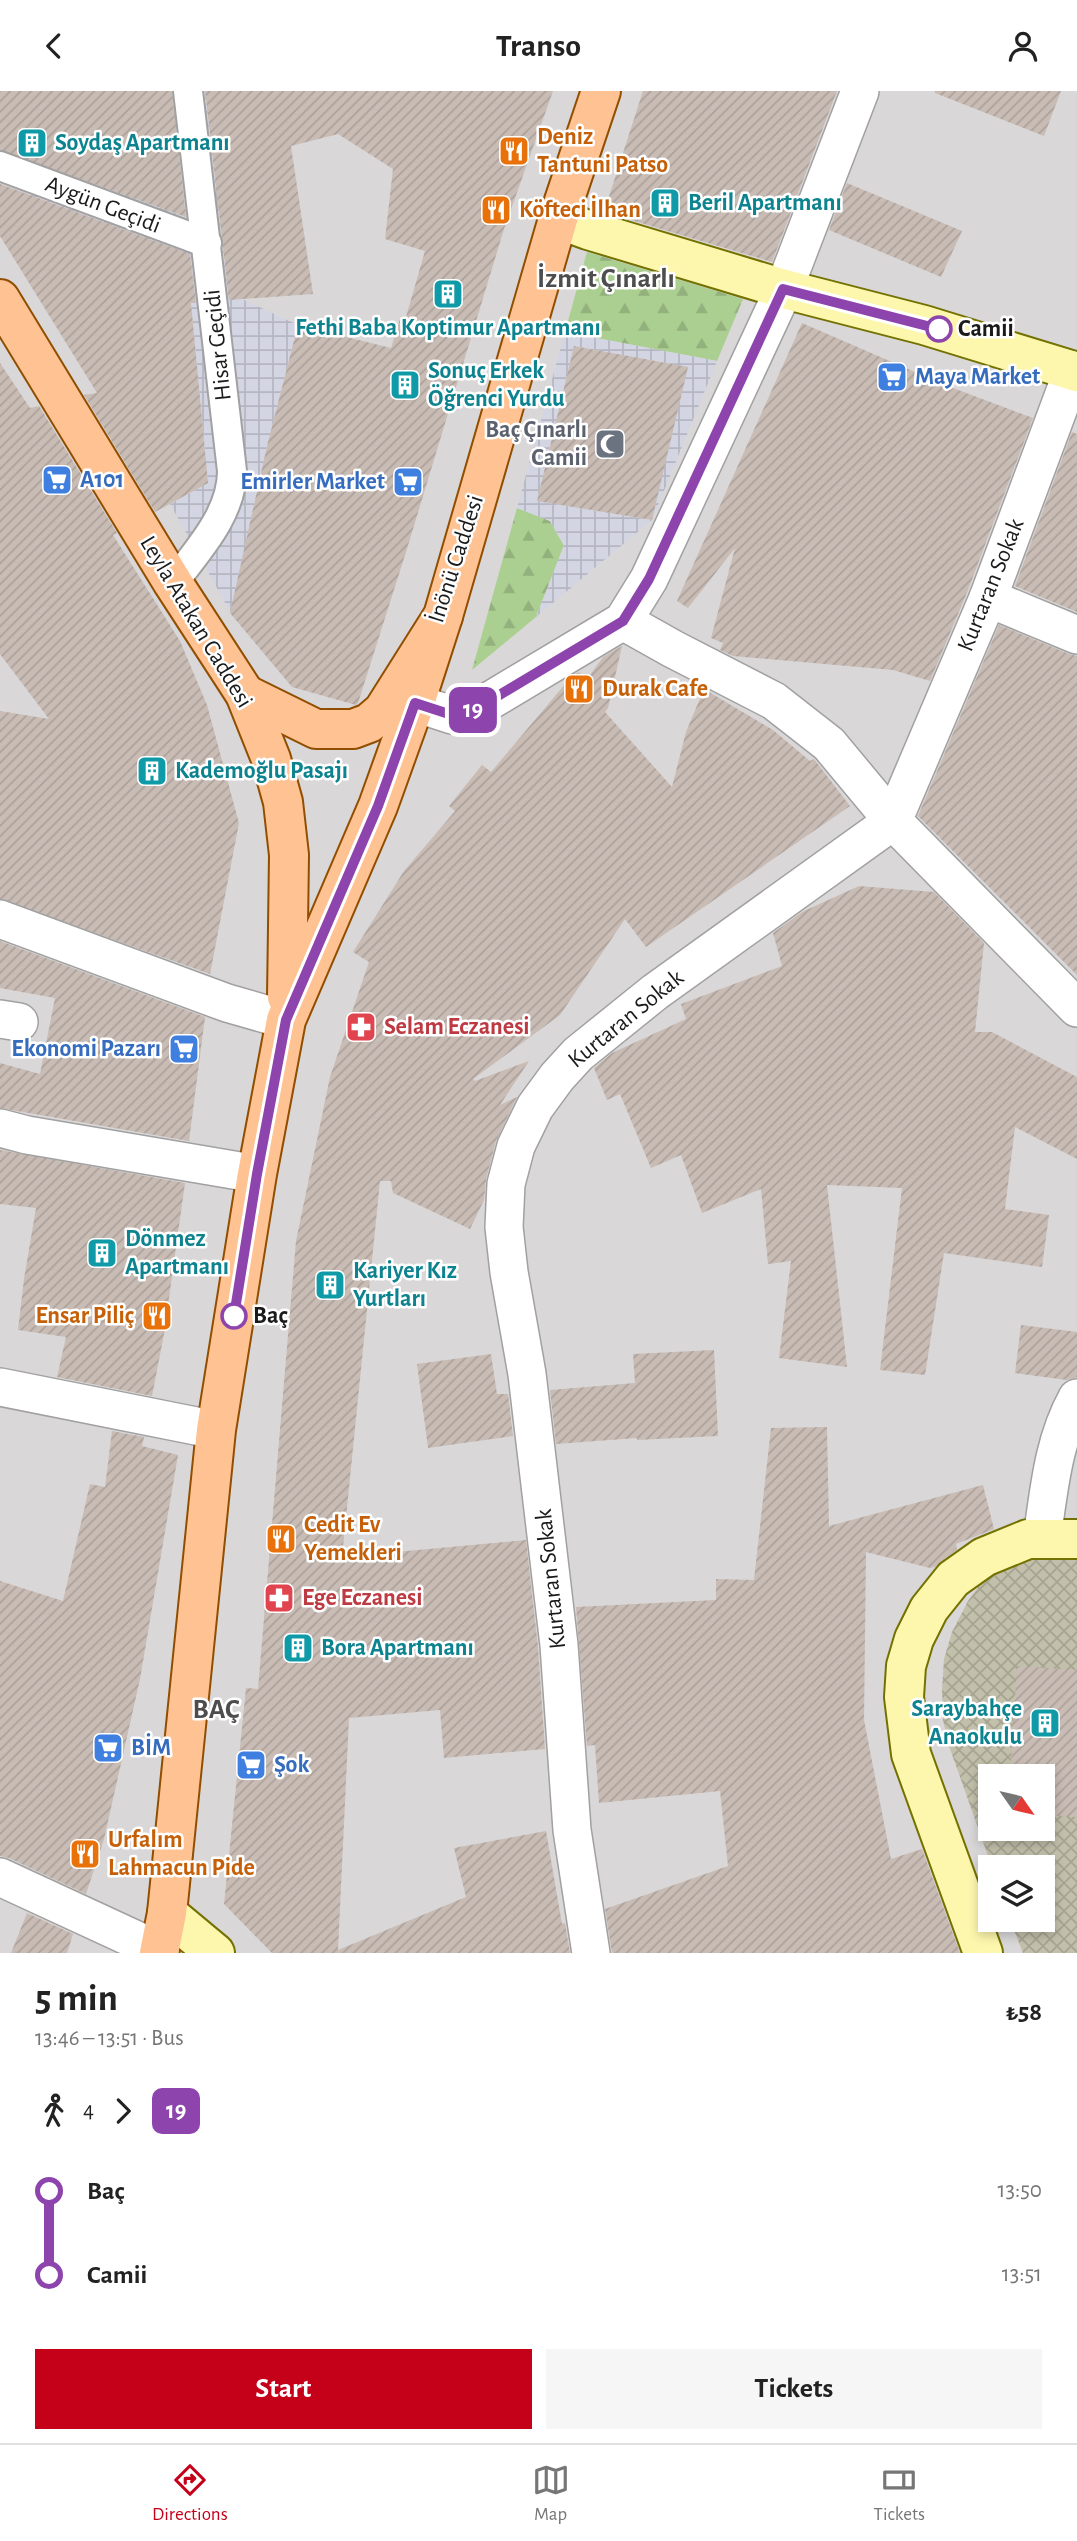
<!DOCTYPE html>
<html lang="en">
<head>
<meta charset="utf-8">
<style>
  :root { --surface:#fff; --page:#f6f6f6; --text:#222; --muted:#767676; --line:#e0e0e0; --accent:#c50019 }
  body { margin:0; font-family:"Alegreya Sans",sans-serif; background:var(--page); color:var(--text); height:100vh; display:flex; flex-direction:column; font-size:26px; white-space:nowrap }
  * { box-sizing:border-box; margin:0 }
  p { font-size:23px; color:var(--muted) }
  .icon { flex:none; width:38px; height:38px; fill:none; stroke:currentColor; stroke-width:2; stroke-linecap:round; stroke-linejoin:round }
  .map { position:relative; height:1862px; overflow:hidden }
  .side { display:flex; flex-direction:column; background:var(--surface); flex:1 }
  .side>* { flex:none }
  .badge { padding:0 14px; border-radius:10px; font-size:24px; line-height:46px }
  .needle { width:46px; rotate:124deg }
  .fabs { position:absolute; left:978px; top:1673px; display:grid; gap:14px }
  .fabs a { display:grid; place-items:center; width:77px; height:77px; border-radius:0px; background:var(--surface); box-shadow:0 4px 10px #0003; font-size:35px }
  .map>.badge { position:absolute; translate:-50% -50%; box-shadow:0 0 0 4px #fff }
  .legs { display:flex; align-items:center; gap:10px; height:77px; padding:0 35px; font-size:23px }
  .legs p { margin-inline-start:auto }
  .summary { display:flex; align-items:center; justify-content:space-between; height:119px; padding:0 35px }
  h1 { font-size:38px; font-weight:700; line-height:52px }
  .primary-button { display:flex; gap:14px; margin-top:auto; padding:14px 35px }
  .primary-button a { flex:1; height:80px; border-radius:0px; background:var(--accent); color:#fff; font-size:28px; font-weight:700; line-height:80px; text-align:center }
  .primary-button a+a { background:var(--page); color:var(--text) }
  ul { padding:0 35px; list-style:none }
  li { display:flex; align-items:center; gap:24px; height:84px; font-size:26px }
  li i { display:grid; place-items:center; width:10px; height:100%; margin:0 9px; background:currentColor }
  li i::after { content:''; width:18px; height:18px; margin:-9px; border:5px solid; border-radius:50%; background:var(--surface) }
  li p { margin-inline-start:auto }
  li:first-child i { background:linear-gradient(#0000 50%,currentColor 0) }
  li:last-child i { background:linear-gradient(currentColor 50%,#0000 0) }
  header { display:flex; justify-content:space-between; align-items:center; height:91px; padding:0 35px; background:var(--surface); font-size:32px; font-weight:700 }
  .tabs { display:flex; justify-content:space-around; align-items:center; height:98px; border-top:2px solid var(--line); background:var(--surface); font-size:19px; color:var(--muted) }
  .tabs a { display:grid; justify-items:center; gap:4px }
  .tabs .on { color:var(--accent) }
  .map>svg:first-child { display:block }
</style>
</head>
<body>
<header><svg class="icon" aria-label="back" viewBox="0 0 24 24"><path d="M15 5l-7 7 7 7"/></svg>Transo<svg class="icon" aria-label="person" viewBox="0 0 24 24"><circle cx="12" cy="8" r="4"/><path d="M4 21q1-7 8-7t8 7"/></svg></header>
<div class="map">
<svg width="1077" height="1862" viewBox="0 0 1077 1862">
  <defs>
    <pattern id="construction-cross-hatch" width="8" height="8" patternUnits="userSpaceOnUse" patternTransform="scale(1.75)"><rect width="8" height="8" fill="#c2bfaa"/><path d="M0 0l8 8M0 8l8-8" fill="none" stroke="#a6a492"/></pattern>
    <pattern id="forest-firs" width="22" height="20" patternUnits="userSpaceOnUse" patternTransform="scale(1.75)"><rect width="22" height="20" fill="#abcf91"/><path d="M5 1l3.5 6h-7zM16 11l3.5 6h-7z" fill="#93b17c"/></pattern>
    <pattern id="plaza-grid" width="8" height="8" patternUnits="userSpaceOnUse" patternTransform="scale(1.75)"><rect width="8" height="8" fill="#d3d5e3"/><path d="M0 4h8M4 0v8" fill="none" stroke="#b5b6c2"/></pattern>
    <pattern id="building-hatch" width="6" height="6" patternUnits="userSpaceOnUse" patternTransform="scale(1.75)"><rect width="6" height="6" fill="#c9bcb5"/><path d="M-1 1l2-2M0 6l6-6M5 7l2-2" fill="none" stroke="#aca19b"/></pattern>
  </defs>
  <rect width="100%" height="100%" fill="#ede7df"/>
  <path fill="#d9d7d7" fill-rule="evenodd" d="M0 0H1077V1862H0ZM990 1685H1043V1738H990ZM990 1776H1043V1829H990Z"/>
  <path fill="url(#construction-cross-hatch)" fill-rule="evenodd" d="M1021 1459 1077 1461V1862H1023L1010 1829H1043V1776H992L949 1655 943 1629 942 1599 944 1568 952 1541 968 1510 990 1480ZM990 1685H1043V1738H990Z"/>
  <g fill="url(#forest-firs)">
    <path d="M587 161 743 208 717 270 565 241Z"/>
    <path d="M517 417 550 430 564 455 536 526 472 579Z"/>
  </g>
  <g fill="url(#plaza-grid)" fill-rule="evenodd">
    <path d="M165 0H205L242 208 298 234 267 355 232 524 170 413 208 392 190 200 80 126 0 91V65L58 85 177 111Z"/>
    <path d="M565 241 717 270 652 429 536 526 564 454 550 430 517 417ZM574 255 687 276 651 429 537 410Z"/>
  </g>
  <g fill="url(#building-hatch)">
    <path d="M0 0H172L186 126 0 59Z"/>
    <path d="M205 0H553L504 138 406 461 358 612 356 614 292 596 230 522 267 355 298 234 391 257 401 225 406 226 425 160 385 148 393 78 338 43 291 55 313 203 229 209Z"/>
    <path d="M643 0H837L772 171 604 121Z"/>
    <path d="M935 0H1061L1044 45 935 2Z"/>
    <path d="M847 92 962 140 941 186 829 139Z"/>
    <path d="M0 93 190 163 196 212H191L208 392 155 421 84 304 97 302 0 145Z"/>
    <path d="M802 232 945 294 1033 327 968 499 930 590 893 579 733 565 720 559 723 552 711 547 735 457 688 517 677 510Z"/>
    <path d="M574 255 688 276 652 429 537 410Z"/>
    <path d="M0 272 30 317 39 315 117 442 113 444 180 550 207 614 239 732 210 883 0 808V620L49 628 0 563Z"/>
    <path d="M1072 341 1077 343V521L1015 495Z"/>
    <path d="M999 534 1069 563 1077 565V884L918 725Z"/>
    <path d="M622 555 608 617 605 621 672 696 686 641 704 598 773 639 810 670 814 668 850 715 646 856 625 828 560 924 473 988 475 990 529 970 500 1014 517 1006 496 1050 486 1088 484 1109 470 1138 393 1102 391 1090H380L342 1466 526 1449 538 1556 545 1658 444 1667 440 1619 349 1627 338 1859 466 1806 454 1757 546 1740 562 1833 565 1832 570 1862H272L224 1813 246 1597 258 1598 296 1150 330 986 369 871 353 861 404 780 455 720 449 715 482 674 491 681 571 586 579 581 587 588 603 566Z"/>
    <path d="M859 795 934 801 984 852 975 941H992L1077 986V1068L1015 1036 1005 1118 1049 1124 1042 1176 944 1162 925 1284 880 1279 902 1097 827 1094 847 1276 779 1267 791 1170 768 1173 761 1098 702 1122 681 1064 651 1077 620 1003 607 1009 594 977 612 962 686 928 681 913 782 875 773 842 802 821Z"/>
    <path d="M0 850 205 926 189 1050 0 1017V972L40 983 55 907 0 897Z"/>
    <path d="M0 1059 185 1092 164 1243 152 1305 57 1286 66 1246 18 1239 24 1188 36 1117 0 1113Z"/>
    <path d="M1021 1234 1077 1241V1286L1067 1289 1015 1282Z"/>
    <path d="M714 1259 718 1345 637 1349V1347L556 1353 550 1299 635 1292 633 1263Z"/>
    <path d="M491 1263 497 1303H508L513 1345 428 1357 417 1273Z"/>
    <path d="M827 1336 829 1435 983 1394 994 1438 956 1453 957 1458 935 1476 930 1477 866 1461 864 1629 891 1768 922 1758 960 1862H612L605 1818 728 1775 720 1700 599 1712 595 1654 587 1655 576 1516 716 1509V1488L754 1489 771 1337Z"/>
    <path d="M112 1340 144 1346 142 1355 178 1364 140 1588 104 1748 86 1803 9 1767 0 1765V1490L63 1510 90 1393 105 1396Z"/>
    <path d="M1017 1575 1077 1579V1726L1043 1724V1685H1010Z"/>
    <path d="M27 1822 73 1843 67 1862H11Z"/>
  </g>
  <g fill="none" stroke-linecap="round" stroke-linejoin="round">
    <g stroke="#a1a1a1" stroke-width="32">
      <g id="pedestrian">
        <path d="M0 75 207 152"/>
        <path d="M173 492C198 459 232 423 232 380L188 0"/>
      </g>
    </g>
    <g stroke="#a1a1a1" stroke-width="40">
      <g id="minor">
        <path d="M988 507 1077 544"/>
        <path d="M623 530 673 558 774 610 829 653 893 730 1077 917"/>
        <path d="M415 612 452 624 476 618 623 530 649 488 784 198 860 0"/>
        <path d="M0 828 227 912 286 929"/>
        <path d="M0 928 19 931"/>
        <path d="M0 1037 27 1044 257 1083"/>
        <path d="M0 1296 216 1339"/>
        <path d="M1042 1447C1049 1399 1053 1350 1077 1307"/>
        <path d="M0 1786 160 1860"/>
        <path d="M591 1862 572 1739 559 1554 527 1283 509 1181 504 1136 506 1093 516 1055 535 1016 557 986 578 963 655 901 893 730 988 507 1073 279"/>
      </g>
    </g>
    <g stroke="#737100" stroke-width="42">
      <g id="secondary">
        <path d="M558 128 588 139 784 198 924 234 1077 281"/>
        <path d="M167 1822 215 1862"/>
        <path d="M983 1862 911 1663 904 1606 906 1575 914 1548 929 1518 953 1488 984 1466 1028 1448H1077"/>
      </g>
    </g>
    <g stroke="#914e00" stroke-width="42">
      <g id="primary">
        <path d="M0 208 173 492 245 603 271 668 283 711 289 764 287 906"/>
        <path d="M245 603 316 638H353L369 632 383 620 443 525 558 128 601 0"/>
        <path d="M159 1862 167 1822 216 1339 257 1083 286 929 378 715 415 612 443 525"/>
      </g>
    </g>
    <use href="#pedestrian" stroke="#fff" stroke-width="28"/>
    <use href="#minor" stroke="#fff" stroke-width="37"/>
    <use href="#secondary" stroke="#fdf7ad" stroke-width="38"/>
    <use href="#primary" stroke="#ffc292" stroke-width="38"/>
  </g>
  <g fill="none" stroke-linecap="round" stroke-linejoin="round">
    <g stroke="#fff" stroke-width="16">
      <path id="line-1" d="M234 1225 257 1083 286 929 378 715 415 612 452 624 476 618 623 530 649 488 783 198 939 238"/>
    </g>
    <use href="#line-1" stroke="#8e44ad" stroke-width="10"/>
  </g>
  <defs>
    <g id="building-square" transform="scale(1.575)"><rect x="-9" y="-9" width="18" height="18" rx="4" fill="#0f9aa8" stroke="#fff"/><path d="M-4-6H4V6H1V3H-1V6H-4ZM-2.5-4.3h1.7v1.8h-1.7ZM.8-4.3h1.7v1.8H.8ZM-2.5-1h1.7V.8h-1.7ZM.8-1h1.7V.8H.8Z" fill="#fff"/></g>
    <g id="restaurant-square" transform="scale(1.575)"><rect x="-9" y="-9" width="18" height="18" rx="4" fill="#e8710a" stroke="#fff"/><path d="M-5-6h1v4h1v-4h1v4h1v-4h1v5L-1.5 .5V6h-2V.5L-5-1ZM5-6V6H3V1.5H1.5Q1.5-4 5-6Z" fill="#fff"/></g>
    <g id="supermarket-square" transform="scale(1.575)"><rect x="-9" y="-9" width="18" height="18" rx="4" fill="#3f7fe0" stroke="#fff"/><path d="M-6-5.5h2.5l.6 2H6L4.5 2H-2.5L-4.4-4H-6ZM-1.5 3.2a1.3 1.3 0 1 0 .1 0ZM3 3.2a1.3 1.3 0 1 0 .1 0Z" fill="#fff"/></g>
    <g id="mosque-square" transform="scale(1.575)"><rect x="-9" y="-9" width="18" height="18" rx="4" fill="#6b7280" stroke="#fff"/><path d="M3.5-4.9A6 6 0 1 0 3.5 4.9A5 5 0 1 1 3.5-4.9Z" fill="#fff"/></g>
    <g id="pharmacy-square" transform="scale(1.575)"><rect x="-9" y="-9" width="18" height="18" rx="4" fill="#e0444e" stroke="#fff"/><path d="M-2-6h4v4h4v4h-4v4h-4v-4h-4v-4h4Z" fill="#fff"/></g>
  </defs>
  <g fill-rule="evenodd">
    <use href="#building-square" x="32" y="52"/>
    <use href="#restaurant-square" x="514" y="60"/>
    <use href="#building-square" x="665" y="112"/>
    <use href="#restaurant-square" x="496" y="119"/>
    <use href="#building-square" x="448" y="203"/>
    <use href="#supermarket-square" x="892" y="286"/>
    <use href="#building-square" x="405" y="294"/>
    <use href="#mosque-square" x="610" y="353"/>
    <use href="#supermarket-square" x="57" y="389"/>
    <use href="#supermarket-square" x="408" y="391"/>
    <use href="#restaurant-square" x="579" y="598"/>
    <use href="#building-square" x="152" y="680"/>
    <use href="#pharmacy-square" x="361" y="936"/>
    <use href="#supermarket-square" x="184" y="958"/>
    <use href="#building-square" x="102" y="1162"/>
    <use href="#building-square" x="330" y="1194"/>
    <use href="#restaurant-square" x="157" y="1225"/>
    <use href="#restaurant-square" x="281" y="1448"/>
    <use href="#pharmacy-square" x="279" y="1507"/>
    <use href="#building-square" x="298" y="1557"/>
    <use href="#building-square" x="1045" y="1632"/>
    <use href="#supermarket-square" x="108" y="1657"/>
    <use href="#supermarket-square" x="251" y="1674"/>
    <use href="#restaurant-square" x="85" y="1763"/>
  </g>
  <g fill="#fff" stroke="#8e44ad" stroke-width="3.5">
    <circle cx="939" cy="238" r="12"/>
    <circle cx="234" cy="1225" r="12"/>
  </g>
  <g text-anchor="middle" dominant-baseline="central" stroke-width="5" stroke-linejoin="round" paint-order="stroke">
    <g font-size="24" font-weight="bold" fill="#c56008" stroke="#fff" text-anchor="start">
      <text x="537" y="46">Deniz<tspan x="537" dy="28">Tantuni Patso</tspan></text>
      <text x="519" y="119">Köfteci İlhan</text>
      <text x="602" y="598">Durak Cafe</text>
      <text x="134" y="1225" text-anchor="end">Ensar Piliç</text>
      <text x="304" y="1434">Cedit Ev<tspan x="304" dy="28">Yemekleri</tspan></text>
      <text x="108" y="1749">Urfalım<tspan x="108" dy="28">Lahmacun Pide</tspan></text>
    </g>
    <g font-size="24" font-weight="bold" fill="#0d838f" stroke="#fff" text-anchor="start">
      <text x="55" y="52">Soydaş Apartmanı</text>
      <text x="688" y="112">Beril Apartmanı</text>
      <text x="448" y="237" text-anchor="middle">Fethi Baba Koptimur Apartmanı</text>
      <text x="428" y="280">Sonuç Erkek<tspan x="428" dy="28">Öğrenci Yurdu</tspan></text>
      <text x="175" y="680">Kademoğlu Pasajı</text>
      <text x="125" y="1148">Dönmez<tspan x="125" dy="28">Apartmanı</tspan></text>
      <text x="353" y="1180">Kariyer Kız<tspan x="353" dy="28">Yurtları</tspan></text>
      <text x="321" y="1557">Bora Apartmanı</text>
      <text x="1022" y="1618" text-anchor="end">Saraybahçe<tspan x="1022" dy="28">Anaokulu</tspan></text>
    </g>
    <g font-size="24" fill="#1a1a1a" stroke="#fff">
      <text transform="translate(103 114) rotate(21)">Aygün Geçidi</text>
      <text transform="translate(218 254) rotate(-96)">Hisar Geçidi</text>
      <text transform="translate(456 468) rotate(-72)">İnönü Caddesi</text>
      <text transform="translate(991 494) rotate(-68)">Kurtaran Sokak</text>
      <text transform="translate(196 531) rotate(59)">Leyla Atakan Caddesi</text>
      <text transform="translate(626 928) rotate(-39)">Kurtaran Sokak</text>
      <text transform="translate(551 1488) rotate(-96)">Kurtaran Sokak</text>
    </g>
    <g font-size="24" font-weight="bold" fill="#1a1a1a" stroke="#fff" text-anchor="start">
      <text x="958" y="238">Camii</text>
      <text x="253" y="1225">Baç</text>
    </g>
    <g font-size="24" font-weight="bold" fill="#366cbe" stroke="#fff" text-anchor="start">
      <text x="915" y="286">Maya Market</text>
      <text x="80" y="389">A101</text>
      <text x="385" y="391" text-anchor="end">Emirler Market</text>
      <text x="161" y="958" text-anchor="end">Ekonomi Pazarı</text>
      <text x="131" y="1657">BİM</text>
      <text x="274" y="1674">Şok</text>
    </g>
    <g font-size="24" font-weight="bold" fill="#5b616d" stroke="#fff" text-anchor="end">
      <text x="587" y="339">Baç Çınarlı<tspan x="587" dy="28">Camii</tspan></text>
    </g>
    <g font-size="24" font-weight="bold" fill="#be3a42" stroke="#fff" text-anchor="start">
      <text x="384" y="936">Selam Eczanesi</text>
      <text x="302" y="1507">Ege Eczanesi</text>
    </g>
    <g font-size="28" font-weight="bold" fill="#4d4d4d" stroke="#fff">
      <text x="606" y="188">İzmit Çınarlı</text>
      <text x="216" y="1619">BAÇ</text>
    </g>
  </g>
</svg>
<div class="fabs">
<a><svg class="needle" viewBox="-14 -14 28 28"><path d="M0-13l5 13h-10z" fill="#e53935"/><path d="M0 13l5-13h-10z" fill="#767676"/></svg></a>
<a><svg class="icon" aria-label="layers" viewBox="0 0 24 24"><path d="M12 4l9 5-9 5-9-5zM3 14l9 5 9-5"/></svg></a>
</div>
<b class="badge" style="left:473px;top:619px;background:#8e44ad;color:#fff">19</b>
</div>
<section class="side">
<div class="summary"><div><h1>5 min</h1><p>13:46 – 13:51 · Bus</p></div><b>₺58</b></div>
<div class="legs"><svg class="icon" aria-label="walk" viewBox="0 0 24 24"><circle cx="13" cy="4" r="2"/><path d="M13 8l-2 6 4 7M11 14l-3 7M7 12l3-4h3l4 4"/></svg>4<svg class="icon" aria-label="forward" viewBox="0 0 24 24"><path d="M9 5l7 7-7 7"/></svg><b class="badge" style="background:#8e44ad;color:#fff">19</b></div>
<ul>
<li><i style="color:#8e44ad"></i><b>Baç</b><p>13:50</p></li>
<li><i style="color:#8e44ad"></i><b>Camii</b><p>13:51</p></li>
</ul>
<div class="primary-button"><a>Start</a><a>Tickets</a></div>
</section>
<nav class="tabs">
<a class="on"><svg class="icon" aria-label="directions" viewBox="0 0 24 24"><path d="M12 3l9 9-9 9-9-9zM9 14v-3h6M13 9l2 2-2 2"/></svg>Directions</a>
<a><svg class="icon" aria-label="map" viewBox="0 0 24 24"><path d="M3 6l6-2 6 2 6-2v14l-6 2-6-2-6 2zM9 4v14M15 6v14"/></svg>Map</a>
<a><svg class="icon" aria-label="tickets" viewBox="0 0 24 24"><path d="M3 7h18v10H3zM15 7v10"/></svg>Tickets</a>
</nav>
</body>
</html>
